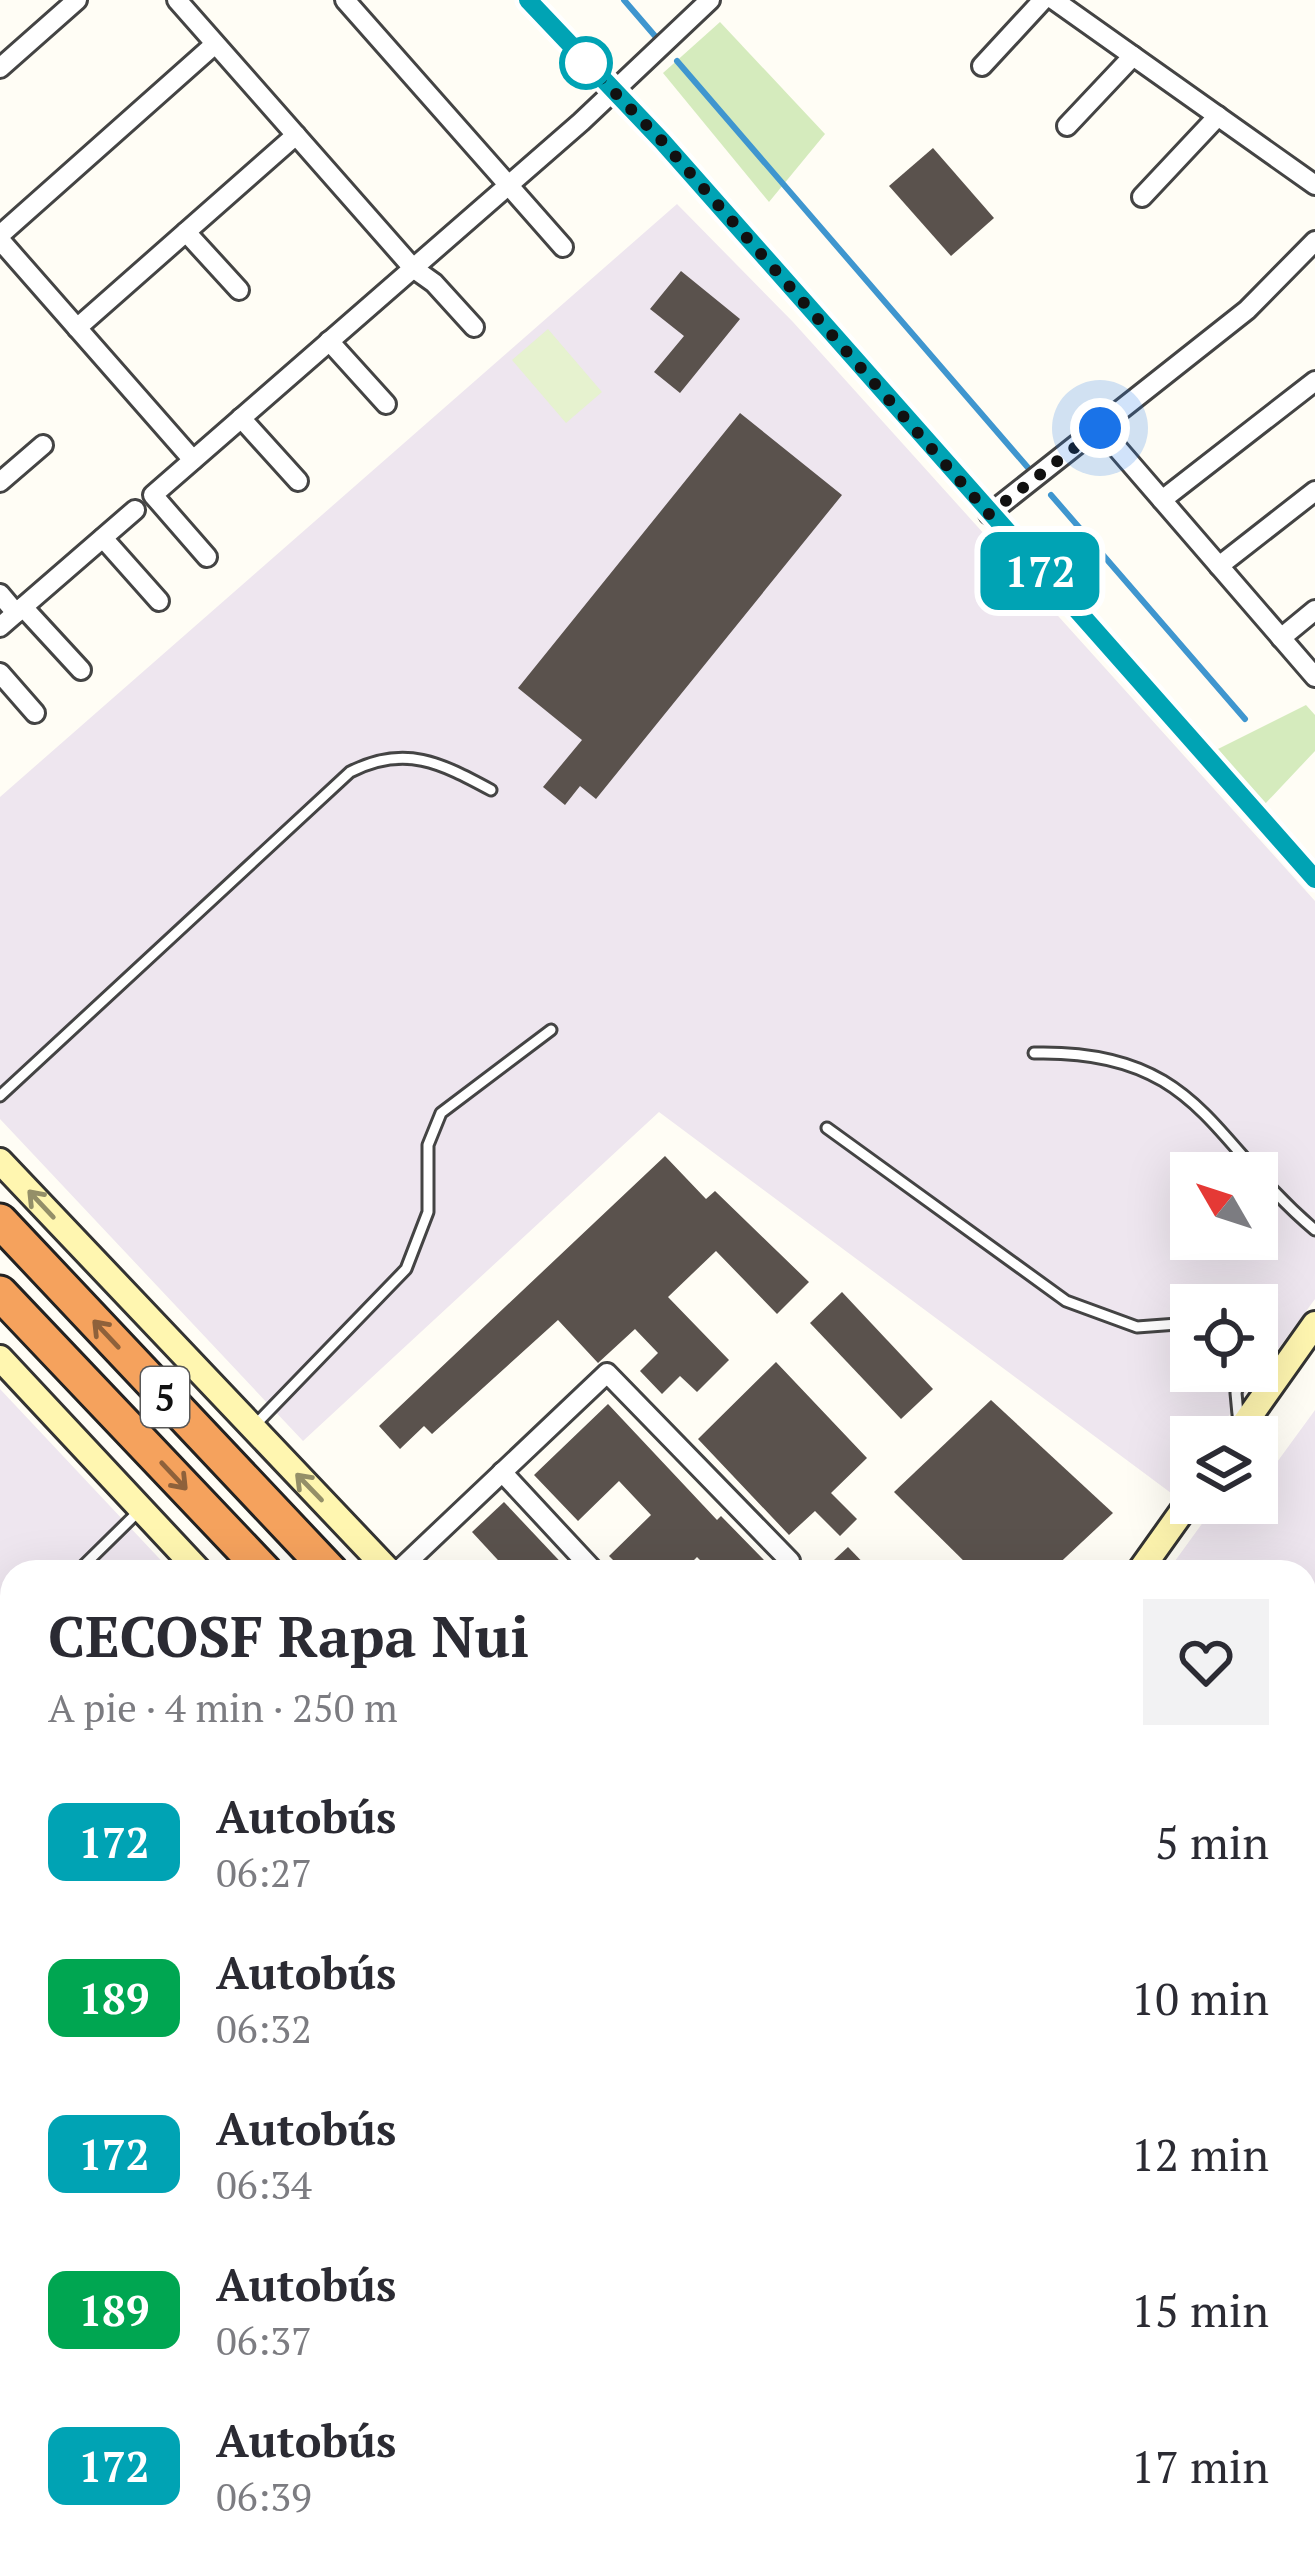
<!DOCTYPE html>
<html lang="es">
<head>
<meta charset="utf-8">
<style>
  :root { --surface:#fff; --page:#f2f2f3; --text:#2b2b33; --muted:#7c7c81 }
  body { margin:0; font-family:"PT Serif",serif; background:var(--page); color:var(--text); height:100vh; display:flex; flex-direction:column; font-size:45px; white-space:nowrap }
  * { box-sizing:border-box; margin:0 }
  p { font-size:39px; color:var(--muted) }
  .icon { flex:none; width:66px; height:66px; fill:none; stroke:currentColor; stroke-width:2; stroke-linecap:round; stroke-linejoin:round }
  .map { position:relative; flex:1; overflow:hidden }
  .side { position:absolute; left:0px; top:1560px; width:1317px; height:1011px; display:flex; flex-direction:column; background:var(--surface); border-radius:36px 36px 0 0; box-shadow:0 12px 48px #0002 }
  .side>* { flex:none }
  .badge { padding:0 24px; border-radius:18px; font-size:42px; line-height:78px }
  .needle { width:78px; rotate:309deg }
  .tools { position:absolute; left:1170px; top:1152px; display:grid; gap:24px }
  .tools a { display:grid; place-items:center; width:108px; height:108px; border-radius:0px; background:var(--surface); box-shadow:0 12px 48px #0002; font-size:60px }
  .you { position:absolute; width:60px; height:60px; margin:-30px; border:9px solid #fff; border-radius:50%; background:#1a73e8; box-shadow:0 0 0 18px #1a73e833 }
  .map>.badge { position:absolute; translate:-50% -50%; box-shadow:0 0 0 6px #fff }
  .round { display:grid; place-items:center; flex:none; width:126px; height:126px; border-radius:0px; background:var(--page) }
  .summary { display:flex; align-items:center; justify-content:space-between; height:204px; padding:0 48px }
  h1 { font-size:57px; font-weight:700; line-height:90px }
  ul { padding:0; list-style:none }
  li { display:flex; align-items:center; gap:36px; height:156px; padding:0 48px }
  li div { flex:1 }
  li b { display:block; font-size:45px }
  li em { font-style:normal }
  li .badge { min-width:132px; font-weight:700; text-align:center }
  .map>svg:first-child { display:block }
</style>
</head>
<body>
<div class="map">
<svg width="1315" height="2569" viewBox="0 0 1315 2569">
  <rect width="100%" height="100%" fill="#fffdf5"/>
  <g fill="#eee6ef" fill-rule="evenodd">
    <path d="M677 204 793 322 1315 901V1299L1213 1437H1191V1466L1171 1493 659 1112 303 1441 0 1119V797ZM1191 1173H1257V1239H1191ZM1191 1305H1257V1371H1191Z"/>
    <path d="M0 1389 172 1572H12V2559H765L753 2569H0Z"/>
    <path d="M1315 1410V2372L1305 2373V1572H1167L1217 1503H1257V1457L1272 1469Z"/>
    <path d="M844 2559H1100L1111 2569H833Z"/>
  </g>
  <g fill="#d5ebbd">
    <path d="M720 22 825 134 769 202 663 73Z"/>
    <path d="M1306 705 1315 715V751L1264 805 1218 749Z"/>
  </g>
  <path fill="#e6f2cf" d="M548 329 602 392 566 423 512 360Z"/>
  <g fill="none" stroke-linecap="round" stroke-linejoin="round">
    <g stroke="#3f96cf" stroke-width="6">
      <path d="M624 0 655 36"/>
      <path d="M677 61 1030 470"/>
      <path d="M1051 495 1245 719"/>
      <path d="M1305 2339 1315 2336"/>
      <path d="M798 2569 809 2559"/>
    </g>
  </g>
  <g fill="#5a524d">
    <path d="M933 148 994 218 951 256 889 186Z"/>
    <path d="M681 271 740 319 680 393 654 372 684 336 650 309Z"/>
    <path d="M740 413 842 495 596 799 580 786 565 805 543 787 582 740 518 688Z"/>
    <path d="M665 1156 706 1199 715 1191 809 1282 777 1314 716 1251 668 1297 729 1360 697 1392 680 1376 662 1394 640 1371 658 1353 635 1329 598 1363 558 1320 432 1434 424 1426 400 1449 379 1426Z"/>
    <path d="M842 1292 933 1389 901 1419 810 1323Z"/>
    <path d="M776 1362 867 1458 831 1493 857 1519 840 1536 815 1511 789 1535 698 1439Z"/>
    <path d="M991 1400 1113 1513 1050 1572H975L894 1492Z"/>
    <path d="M608 1404 717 1520 721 1516 765 1561 754 1572H712L697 1557 682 1572H625L609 1556 651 1515 619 1481 578 1521 534 1475Z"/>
    <path d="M504 1502 570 1572H509L472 1532Z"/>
    <path d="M848 1547 872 1572H821Z"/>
  </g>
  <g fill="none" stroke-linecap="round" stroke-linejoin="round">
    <g stroke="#444" stroke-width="15">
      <g id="lane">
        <path d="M1034 1053C1200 1049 1211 1143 1315 1230"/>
        <path d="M0 1096 350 772C405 744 441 763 491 790"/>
        <path d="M827 1128 1066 1301 1137 1327 1191 1323"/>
        <path d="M256 1424 406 1269 428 1212V1145L441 1113 551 1030"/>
        <path d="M1239 1425 1236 1393 1242 1371"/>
        <path d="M77 1572 140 1510"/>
        <path d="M1305 1621 1315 1622"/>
        <path d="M0 1632 12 1624"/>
        <path d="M1305 1700 1315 1707"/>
        <path d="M4 1917 12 1908"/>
        <path d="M0 2156 12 2164"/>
        <path d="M1305 2412 1315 2409"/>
      </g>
    </g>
    <g stroke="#444" stroke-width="24">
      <g id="street">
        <path d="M177 0 413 268 434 283 474 327"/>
        <path d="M345 0 563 247"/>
        <path d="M528 0 661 141 1315 879"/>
        <path d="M1054 0 1315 185"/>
        <path d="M982 66 1043 0"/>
        <path d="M0 68 77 0"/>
        <path d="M1067 126 1133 56"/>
        <path d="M1142 197 1218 116"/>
        <path d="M186 232 239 290"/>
        <path d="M0 235 215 44"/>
        <path d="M0 240 193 460"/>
        <path d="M77 328 296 135"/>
        <path d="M329 341 386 404"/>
        <path d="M241 418 298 481"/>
        <path d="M1099 427 1315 677"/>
        <path d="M0 482 43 445"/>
        <path d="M1162 500 1315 381"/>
        <path d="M989 514 1247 310 1315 241"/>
        <path d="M103 538 159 601"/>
        <path d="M207 557 153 495 581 122 710 0"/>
        <path d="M1219 566 1315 491"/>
        <path d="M0 594 16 613"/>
        <path d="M23 607 81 670"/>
        <path d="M0 627 135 510"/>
        <path d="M1281 638 1315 610"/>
        <path d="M0 673 35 713"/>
        <path d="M502 1472 595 1572"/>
        <path d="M397 1572 607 1373 790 1561 778 1572"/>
      </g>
    </g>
    <g stroke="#333" stroke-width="30">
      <g id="secondary">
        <path d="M0 1161 390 1572"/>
        <path d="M0 1358 200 1572"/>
        <path d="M1235 1437 1315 1324"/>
        <path d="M1139 1572 1191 1499"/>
        <path d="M1305 2526 1315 2537"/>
        <path d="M1135 2559 1145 2569"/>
        <path d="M418 2569 425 2559"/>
      </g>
    </g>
    <g stroke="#222" stroke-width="39">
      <g id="highway">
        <path d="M0 1221 331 1572"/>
        <path d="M0 1293 265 1572"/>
        <path d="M1207 2559 1216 2569"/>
        <path d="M1271 2559 1281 2569"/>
      </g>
    </g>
    <use href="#lane" stroke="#fff" stroke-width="9"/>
    <use href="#street" stroke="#fff" stroke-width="18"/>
    <use href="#secondary" stroke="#fff6b0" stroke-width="24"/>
    <use href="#highway" stroke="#f5a25d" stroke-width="33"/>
  </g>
  <defs><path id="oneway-shaft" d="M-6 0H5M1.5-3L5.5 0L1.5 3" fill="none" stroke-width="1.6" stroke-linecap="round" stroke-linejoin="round" transform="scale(3)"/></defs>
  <g stroke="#948f68">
    <use href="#oneway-shaft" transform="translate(41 1204) rotate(-133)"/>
    <use href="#oneway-shaft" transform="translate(309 1487) rotate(-134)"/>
  </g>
  <g stroke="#8e613b">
    <use href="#oneway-shaft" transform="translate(106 1334) rotate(-133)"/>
    <use href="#oneway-shaft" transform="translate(174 1476) rotate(47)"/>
  </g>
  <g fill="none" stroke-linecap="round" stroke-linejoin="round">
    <g stroke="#fff" stroke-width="27">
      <path id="line" d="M528 0 662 141 1315 879"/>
    </g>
    <use href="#line" stroke="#00a3b4" stroke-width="18"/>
    <path stroke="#111" stroke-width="12" stroke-dasharray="0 21.6" d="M586 63 662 141 989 514 1100 428"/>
  </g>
  <circle fill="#fff" stroke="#00a3b4" stroke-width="6" cx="586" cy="63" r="24"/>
  <g text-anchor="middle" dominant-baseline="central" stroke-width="12" stroke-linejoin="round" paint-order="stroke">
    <rect fill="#fff" stroke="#585858" stroke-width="3" x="141" y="1367" width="48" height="60" rx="9"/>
    <g font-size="36" font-weight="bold" fill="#111">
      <text x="165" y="1397">5</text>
    </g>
  </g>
</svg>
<div class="tools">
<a><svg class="needle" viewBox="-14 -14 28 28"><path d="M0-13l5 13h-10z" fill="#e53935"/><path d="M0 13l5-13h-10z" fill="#7c7c81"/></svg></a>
<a><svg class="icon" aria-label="locate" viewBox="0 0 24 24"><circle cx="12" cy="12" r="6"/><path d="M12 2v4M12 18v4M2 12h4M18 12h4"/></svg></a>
<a><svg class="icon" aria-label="layers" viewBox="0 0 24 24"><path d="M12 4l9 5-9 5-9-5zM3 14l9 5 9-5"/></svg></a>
</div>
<div class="you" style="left:1100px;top:428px"></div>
<b class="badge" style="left:1040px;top:571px;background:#00a3b4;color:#fff">172</b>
<section class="side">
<div class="summary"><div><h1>CECOSF Rapa Nui</h1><p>A pie · 4 min · 250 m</p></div><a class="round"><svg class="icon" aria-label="heart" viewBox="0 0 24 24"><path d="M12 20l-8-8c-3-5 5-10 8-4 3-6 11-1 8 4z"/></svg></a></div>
<ul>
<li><span class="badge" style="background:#00a3b4;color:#fff">172</span><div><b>Autobús</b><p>06:27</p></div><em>5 min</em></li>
<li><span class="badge" style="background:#00a651;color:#fff">189</span><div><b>Autobús</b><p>06:32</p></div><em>10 min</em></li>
<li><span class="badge" style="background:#00a3b4;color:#fff">172</span><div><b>Autobús</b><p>06:34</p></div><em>12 min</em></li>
<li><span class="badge" style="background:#00a651;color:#fff">189</span><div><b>Autobús</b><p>06:37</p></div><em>15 min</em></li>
<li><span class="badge" style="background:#00a3b4;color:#fff">172</span><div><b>Autobús</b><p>06:39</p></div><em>17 min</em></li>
</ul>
</section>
</div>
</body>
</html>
